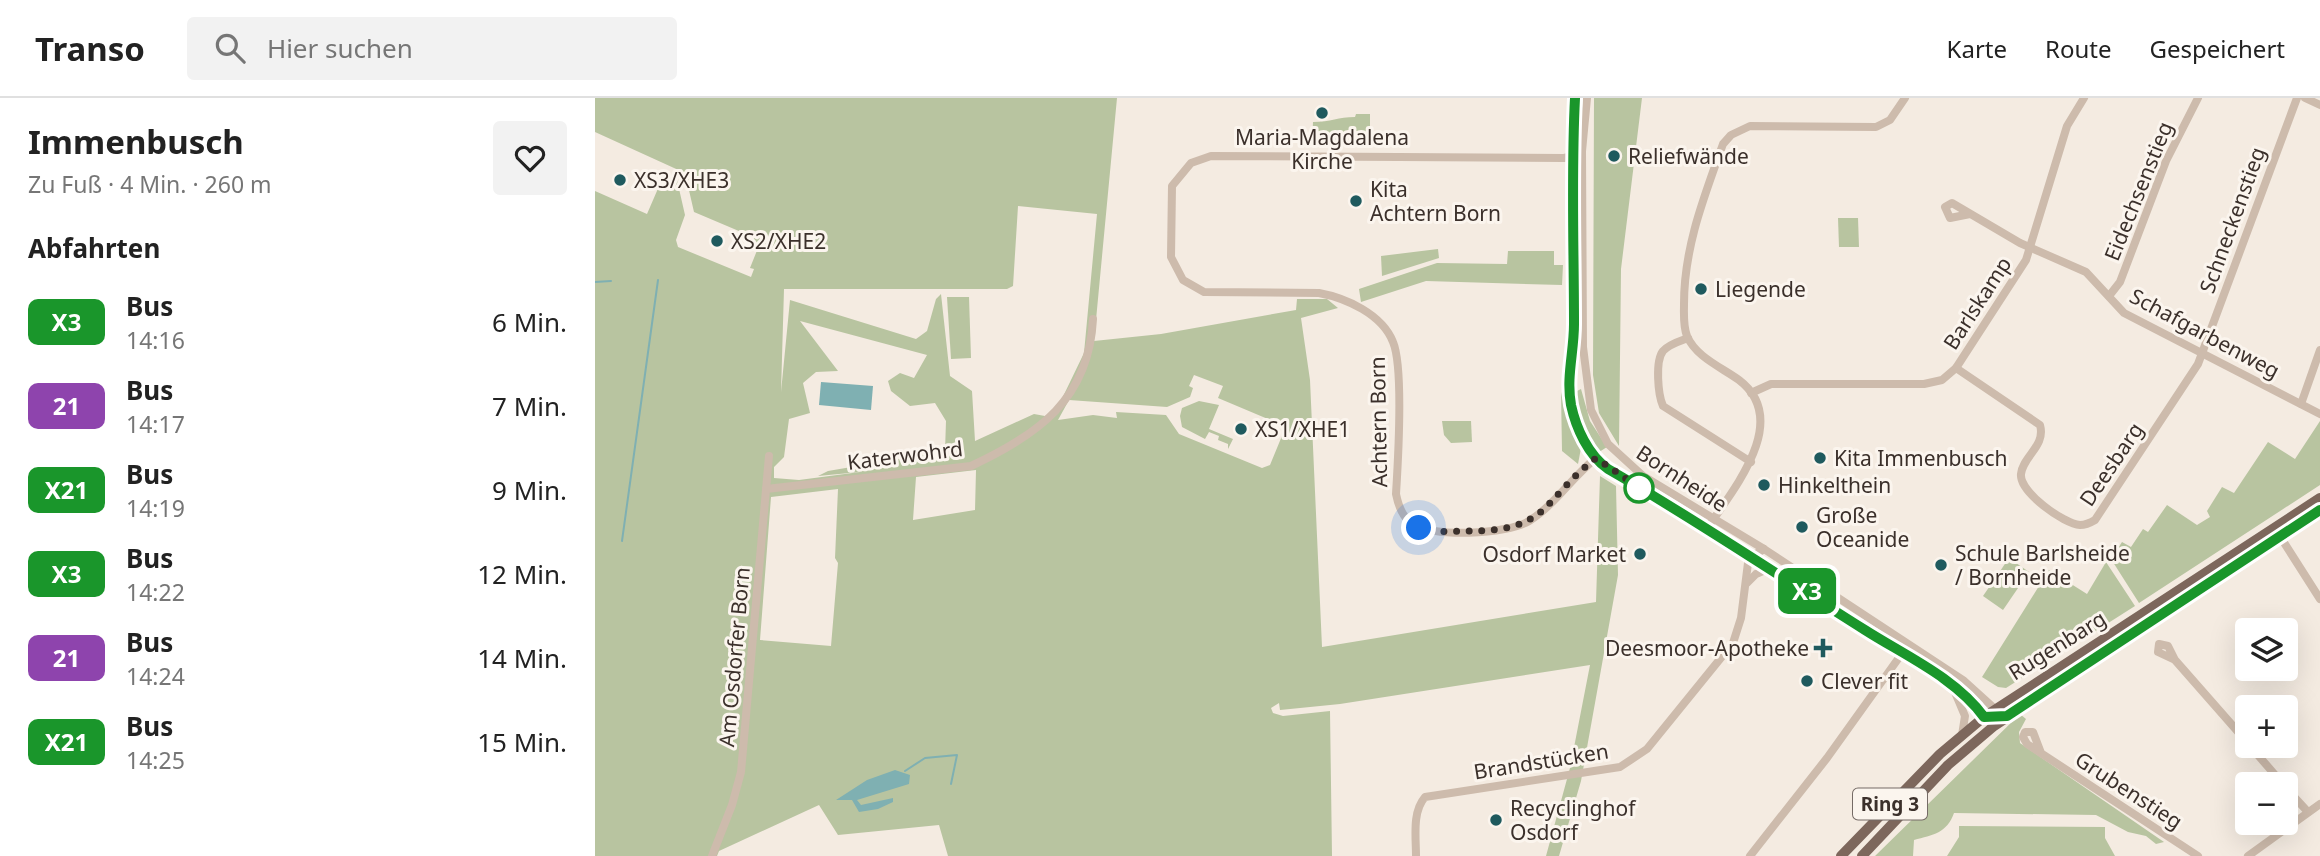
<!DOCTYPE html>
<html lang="de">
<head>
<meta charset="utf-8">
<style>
  :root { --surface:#fff; --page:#f2f2f2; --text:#222; --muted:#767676; --line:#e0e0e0 }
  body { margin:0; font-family:"Noto Sans",sans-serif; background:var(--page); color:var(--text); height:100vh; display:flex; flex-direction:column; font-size:26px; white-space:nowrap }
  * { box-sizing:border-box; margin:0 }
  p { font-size:23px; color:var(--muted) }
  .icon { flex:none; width:38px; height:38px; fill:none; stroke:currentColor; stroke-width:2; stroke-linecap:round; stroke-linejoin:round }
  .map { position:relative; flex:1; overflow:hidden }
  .panel { display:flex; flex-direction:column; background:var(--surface); width:595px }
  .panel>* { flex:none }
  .badge { padding:0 14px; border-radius:10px; font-size:24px; line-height:46px }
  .buttons { position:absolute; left:1640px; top:520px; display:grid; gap:14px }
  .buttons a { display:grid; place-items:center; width:63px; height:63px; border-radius:7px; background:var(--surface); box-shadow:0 7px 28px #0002; font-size:35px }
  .you { position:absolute; width:35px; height:35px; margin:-18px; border:5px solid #fff; border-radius:50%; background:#1a73e8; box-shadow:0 0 0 10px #1a73e833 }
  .map>.badge { position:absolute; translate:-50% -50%; box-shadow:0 0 0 4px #fff }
  h2 { padding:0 28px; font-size:26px; line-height:63px }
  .round { display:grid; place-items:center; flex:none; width:74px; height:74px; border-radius:7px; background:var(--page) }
  .headline { display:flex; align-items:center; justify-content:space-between; height:119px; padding:0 28px }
  h1 { font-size:33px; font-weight:700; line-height:52px }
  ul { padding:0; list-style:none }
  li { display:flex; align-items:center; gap:21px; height:84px; padding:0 28px }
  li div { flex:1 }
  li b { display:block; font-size:26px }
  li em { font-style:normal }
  li .badge { min-width:77px; font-weight:700; text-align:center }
  header { display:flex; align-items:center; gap:42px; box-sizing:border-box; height:98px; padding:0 35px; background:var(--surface); border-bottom:2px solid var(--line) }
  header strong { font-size:33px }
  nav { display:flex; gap:38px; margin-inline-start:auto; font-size:24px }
  .search { width:490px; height:63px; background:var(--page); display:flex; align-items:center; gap:18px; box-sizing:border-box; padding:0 24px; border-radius:7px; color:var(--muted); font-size:26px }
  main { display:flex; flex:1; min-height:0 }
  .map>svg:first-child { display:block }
</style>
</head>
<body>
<header>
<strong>Transo</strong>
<div class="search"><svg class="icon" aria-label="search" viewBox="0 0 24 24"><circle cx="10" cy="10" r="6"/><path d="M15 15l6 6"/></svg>Hier suchen</div>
<nav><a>Karte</a><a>Route</a><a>Gespeichert</a></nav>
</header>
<main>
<section class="panel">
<div class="headline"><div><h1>Immenbusch</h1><p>Zu Fuß · 4 Min. · 260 m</p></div><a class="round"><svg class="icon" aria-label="heart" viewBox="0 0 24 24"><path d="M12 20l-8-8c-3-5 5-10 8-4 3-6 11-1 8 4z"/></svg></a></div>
<h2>Abfahrten</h2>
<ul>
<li><span class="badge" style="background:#1a962b;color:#fff">X3</span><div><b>Bus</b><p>14:16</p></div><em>6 Min.</em></li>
<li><span class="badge" style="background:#8e44ad;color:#fff">21</span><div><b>Bus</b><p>14:17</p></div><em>7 Min.</em></li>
<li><span class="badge" style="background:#1a962b;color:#fff">X21</span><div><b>Bus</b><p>14:19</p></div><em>9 Min.</em></li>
<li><span class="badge" style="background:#1a962b;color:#fff">X3</span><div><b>Bus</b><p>14:22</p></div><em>12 Min.</em></li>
<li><span class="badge" style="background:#8e44ad;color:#fff">21</span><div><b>Bus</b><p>14:24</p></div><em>14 Min.</em></li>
<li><span class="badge" style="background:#1a962b;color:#fff">X21</span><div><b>Bus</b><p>14:25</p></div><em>15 Min.</em></li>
</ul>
</section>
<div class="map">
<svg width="1725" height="758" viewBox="0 0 1725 758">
  <rect width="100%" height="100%" fill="#f4ebe1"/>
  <g fill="#b8c4a0" fill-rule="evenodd">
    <path d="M0 0H522L499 243 566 236 701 212 702 201H732L743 210 706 220 715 282 727 549 1001 504 1005 378 1021 388 1023 477 986 683 964 758H951L975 670 995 567 745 606 685 612 684 605 676 610 678 615 688 618 735 613 737 758H353L344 727 243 737 224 707 124 753 122 758H0V93L52 116 68 79 76 78 82 82 90 117 81 142 83 149 156 179 159 171 155 170 163 150 158 139 99 114 90 75 0 34ZM423 108 502 116 489 255 462 311 450 318 439 316 380 343 377 293 355 278 346 196 341 201 332 233 321 241 195 202 186 294 189 191H412L418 188ZM205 223 332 257 319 280 305 275 293 283 296 293 315 308 340 305 351 323 350 353 233 373 223 378 265 374 204 382 179 380V369L189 359 194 321 215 315 208 285 221 274 243 273ZM599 277 628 288 623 300 685 326 689 333 675 367 667 370 584 336 571 317 521 314 522 320 498 317 463 322 474 302 572 309 595 299 598 290 594 288ZM381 372 380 412 318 422 321 379ZM243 391 240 460 243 465 236 548 165 542 176 399Z"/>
    <path d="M999 0H1047L1026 171 1024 348 1004 315 998 277Z"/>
    <path d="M761 16H775V47H717L718 24C736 24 743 19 760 19Z"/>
    <path d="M1243 120H1263L1264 149H1244Z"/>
    <path d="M843 151 844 160 787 178 786 158Z"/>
    <path d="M913 153H959V167H968L967 187 831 183 766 204 764 191 842 165 912 166Z"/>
    <path d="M352 199H374L376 260 356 261Z"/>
    <path d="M986 291 995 323 1012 349 1001 356C990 335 978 316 982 293Z"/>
    <path d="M966 294 973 322 986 350 983 366 967 353Z"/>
    <path d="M604 303 624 307 614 331 638 341 633 351V346L623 342 624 338 614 334 610 341 587 329 585 318 587 310Z"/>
    <path d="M847 323H876L877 344 856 345 849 337Z"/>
    <path d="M1725 323V387L1544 505 1516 461 1527 444 1536 449 1548 431 1553 434 1572 407 1602 427 1615 419 1612 413 1627 389 1639 395 1673 344 1700 361Z"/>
    <path d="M1414 460 1434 474 1408 512 1388 498Z"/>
    <path d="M1511 464 1540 508 1411 590 1403 589 1387 579 1454 472 1492 496Z"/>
    <path d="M1425 616 1431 621 1424 634 1425 645 1569 744 1561 746 1551 738 1533 734 1501 717 1359 715C1352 735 1338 737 1319 742L1318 758H1280Z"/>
    <path d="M1364 728 1510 729V740L1520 758H1352L1364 739Z"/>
  </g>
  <g fill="#7fb0b2">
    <path d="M226 284 278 288 276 312 224 307Z"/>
    <path d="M300 672 315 677 314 686 262 702 266 707 298 700V704L283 711 264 714 257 702H241L272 682Z"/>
  </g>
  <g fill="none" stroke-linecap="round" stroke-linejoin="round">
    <g stroke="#7fb0b2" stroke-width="2">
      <path d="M0 184 16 183"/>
      <path d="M27 443 63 182"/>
      <path d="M310 673 330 660 362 657 356 686"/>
    </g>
    <g stroke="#cdbbac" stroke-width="8">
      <path d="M980 0C976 75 979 151 979 226 979 254 971 279 976 307 981 330 993 357 1013 371 1100 422 1184 478 1270 532 1309 557 1361 580 1389 619"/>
      <path d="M992 0 987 53 988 249 996 312 1013 346 1048 378 1169 451 1368 582 1400 611"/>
      <path d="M1710 0 1725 7"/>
      <path d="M987 56 969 60 616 58 596 65 577 88 576 159 588 182 609 194 724 195C751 200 787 216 798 244 809 270 803 364 801 396 803 406 806 417 815 424 835 441 913 436 934 423 960 407 977 379 1001 360"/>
      <path d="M1375 116 1355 120 1350 109 1357 105 1425 145 1491 174 1529 215 1725 316"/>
      <path d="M1514 198 1525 184 1571 63 1603 0"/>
      <path d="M1093 240C1085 243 1074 246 1068 253 1060 263 1063 297 1068 308L1156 364"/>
      <path d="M1361 270 1445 327C1451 348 1428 358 1426 376 1424 394 1469 426 1485 427 1491 427 1495 425 1500 422L1603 266 1702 0"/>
      <path d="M1156 295 1176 286H1329L1347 282 1361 270 1431 162 1472 28 1489 0"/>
      <path d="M1706 306 1725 252"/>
      <path d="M171 391 376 368C443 337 494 301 498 221"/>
      <path d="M1111 432C1136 394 1198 323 1144 282 1126 269 1101 259 1092 238 1088 228 1089 216 1089 206 1089 149 1109 99 1128 46L1136 37 1155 28 1281 29 1295 22 1310 0"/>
      <path d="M1688 436V443L1725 501"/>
      <path d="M1152 485 1161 476 1175 470"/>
      <path d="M1580 562 1563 554 1564 546 1573 548 1580 562 1652 644"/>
      <path d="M1359 592 1370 618 1367 637"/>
      <path d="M1655 648 1688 686"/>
      <path d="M1446 655 1438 634H1430L1428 639 1432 646 1603 758"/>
      <path d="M1690 689 1713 714"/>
      <path d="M117 758 137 707 146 674 174 358"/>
      <path d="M821 758C821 739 817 714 830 699L1025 669 1052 651 1138 545 1146 520 1153 465 1156 459 1169 451"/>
      <path d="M1155 758 1232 660 1308 554"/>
      <path d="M1653 758 1725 706"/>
    </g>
    <g stroke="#7d675c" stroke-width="10">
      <path d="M1246 758 1345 656 1389 619 1725 400"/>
      <path d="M1267 758 1353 667 1399 628 1725 412"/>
    </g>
  </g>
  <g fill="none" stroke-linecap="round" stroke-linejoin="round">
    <g stroke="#fff" stroke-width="16">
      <path id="line" d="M980 0C976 75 979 151 979 226 979 254 971 279 976 307 981 330 993 357 1013 371 1100 421 1184 478 1270 532 1309 557 1361 580 1389 619L1412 618 1725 412"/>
    </g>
    <use href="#line" stroke="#1a962b" stroke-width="10"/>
    <path stroke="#3b302b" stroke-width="7" stroke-dasharray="0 12.6" d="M824 430C840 435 857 433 873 433 955 433 946 403 1001 360L1049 393 1044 390"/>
  </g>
  <g fill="#1f5a5e" stroke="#fbf5ee" stroke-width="2.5">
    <circle cx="727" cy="15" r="7"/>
    <circle cx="1019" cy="58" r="7"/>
    <circle cx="25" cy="82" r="7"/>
    <circle cx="761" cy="103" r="7"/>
    <circle cx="122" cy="143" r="7"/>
    <circle cx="1106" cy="191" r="7"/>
    <circle cx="646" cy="331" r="7"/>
    <circle cx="1225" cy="360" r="7"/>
    <circle cx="1169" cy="387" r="7"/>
    <circle cx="1207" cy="429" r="7"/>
    <circle cx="1045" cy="456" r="7"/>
    <circle cx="1346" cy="467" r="7"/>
    <path d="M1224.5 539.5h7v7h7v7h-7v7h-7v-7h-7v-7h7z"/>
    <circle cx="1212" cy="583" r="7"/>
    <circle cx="901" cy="722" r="7"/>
  </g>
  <circle fill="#fff" stroke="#1a962b" stroke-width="3.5" cx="1044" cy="390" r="14"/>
  <g text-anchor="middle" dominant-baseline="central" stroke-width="6" stroke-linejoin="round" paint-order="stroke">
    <rect fill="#fbf5ee" stroke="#756b66" stroke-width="2" x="1258" y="690.5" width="74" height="31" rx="5"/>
    <g font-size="19" font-weight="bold" fill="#3b302b">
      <text x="1295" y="706">Ring 3</text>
    </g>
    <g font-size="21" fill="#3b302b" stroke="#fbf5ee" text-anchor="start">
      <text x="727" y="39" text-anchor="middle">Maria-Magdalena<tspan x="727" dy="24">Kirche</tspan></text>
      <text x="1033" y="58">Reliefwände</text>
      <text x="39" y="82">XS3/XHE3</text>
      <text x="775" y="91">Kita<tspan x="775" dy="24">Achtern Born</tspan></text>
      <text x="136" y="143">XS2/XHE2</text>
      <text x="1120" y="191">Liegende</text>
      <text x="660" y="331">XS1/XHE1</text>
      <text x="1239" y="360">Kita Immenbusch</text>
      <text x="1183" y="387">Hinkelthein</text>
      <text x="1221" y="417">Große<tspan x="1221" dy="24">Oceanide</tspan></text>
      <text x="1360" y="455">Schule Barlsheide<tspan x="1360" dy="24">/ Bornheide</tspan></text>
      <text x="1031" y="456" text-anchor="end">Osdorf Market</text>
      <text x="1214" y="550" text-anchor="end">Deesmoor-Apotheke</text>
      <text x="1226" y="583">Clever fit</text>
      <text x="915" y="710">Recyclinghof<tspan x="915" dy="24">Osdorf</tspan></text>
    </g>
    <g font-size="21" fill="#3b302b" stroke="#fbf5ee">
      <text transform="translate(1543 93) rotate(-68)">Eidechsenstieg</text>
      <text transform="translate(1637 122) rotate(-70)">Schneckenstieg</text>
      <text transform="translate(1382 205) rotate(-57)">Barlskamp</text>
      <text transform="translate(1610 235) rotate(28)">Schafgarbenweg</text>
      <text transform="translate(783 324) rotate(-91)">Achtern Born</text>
      <text transform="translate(310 357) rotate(-7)">Katerwohrd</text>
      <text transform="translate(1516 366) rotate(-56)">Deesbarg</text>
      <text transform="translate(1087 380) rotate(33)">Bornheide</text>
      <text transform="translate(1462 547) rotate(-32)">Rugenbarg</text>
      <text transform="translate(139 559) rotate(-85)">Am Osdorfer Born</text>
      <text transform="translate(946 663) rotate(-9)">Brandstücken</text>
      <text transform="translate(1534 692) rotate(33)">Grubenstieg</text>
    </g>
  </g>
</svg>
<div class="buttons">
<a><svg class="icon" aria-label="layers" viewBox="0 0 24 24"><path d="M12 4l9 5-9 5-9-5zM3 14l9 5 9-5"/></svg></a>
<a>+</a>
<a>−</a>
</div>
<div class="you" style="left:824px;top:430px"></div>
<b class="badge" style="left:1212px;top:493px;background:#1a962b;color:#fff">X3</b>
</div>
</main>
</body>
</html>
